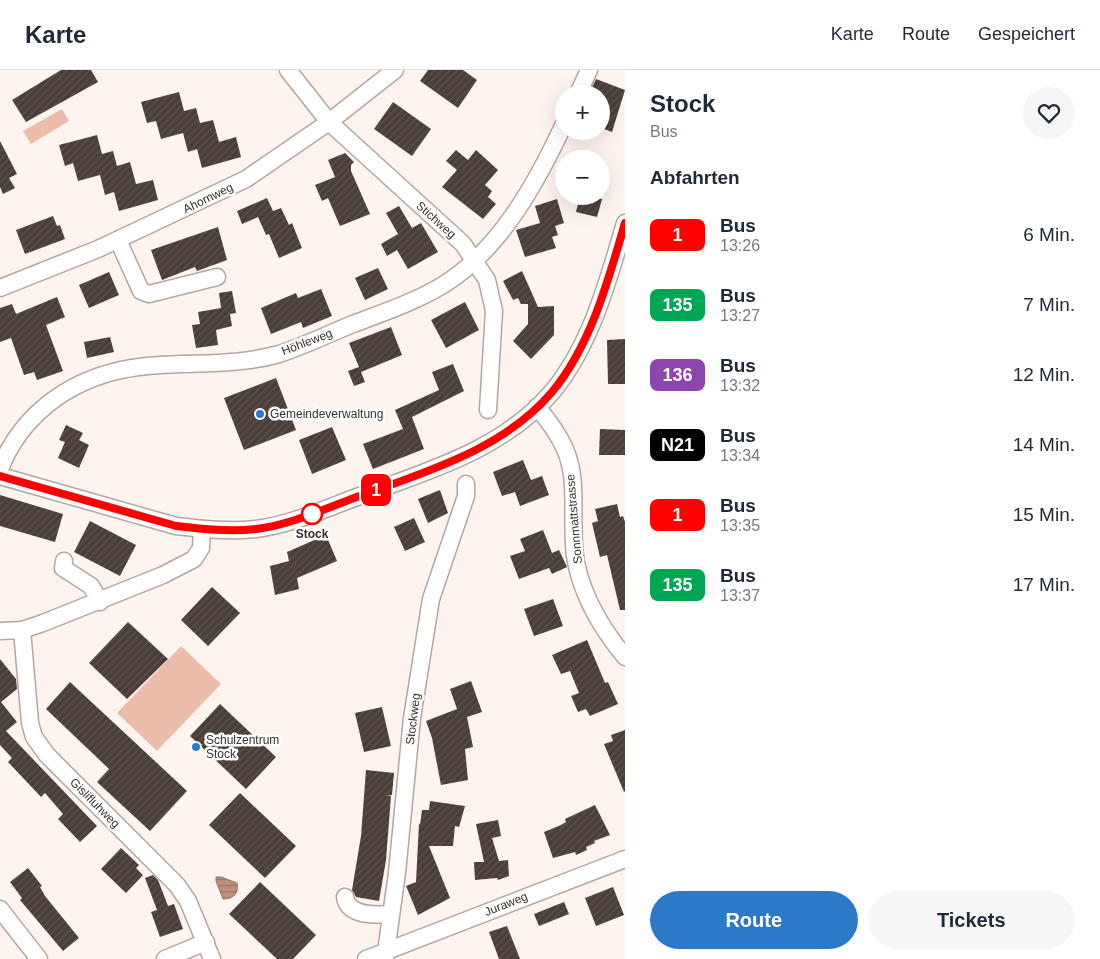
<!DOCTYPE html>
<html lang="de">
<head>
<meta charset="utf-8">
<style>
  :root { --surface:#fff; --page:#f6f6f7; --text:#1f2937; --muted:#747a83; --line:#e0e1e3; --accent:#2c79c9 }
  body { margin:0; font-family:Helvetica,sans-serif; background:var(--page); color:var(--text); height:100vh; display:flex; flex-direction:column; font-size:19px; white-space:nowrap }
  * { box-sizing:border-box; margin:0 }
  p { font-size:16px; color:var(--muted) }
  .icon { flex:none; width:28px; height:28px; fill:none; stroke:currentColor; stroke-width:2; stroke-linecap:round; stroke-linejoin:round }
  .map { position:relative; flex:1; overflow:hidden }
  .side { display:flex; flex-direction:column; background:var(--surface); width:475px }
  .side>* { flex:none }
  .badge { padding:0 10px; border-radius:8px; font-size:18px; line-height:32px }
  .fabs { position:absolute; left:555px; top:15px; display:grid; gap:10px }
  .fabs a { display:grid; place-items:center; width:55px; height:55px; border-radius:50%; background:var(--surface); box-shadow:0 5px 20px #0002; font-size:25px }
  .map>.badge { position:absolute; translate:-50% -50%; box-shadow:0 0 0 2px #fff }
  h2 { padding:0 25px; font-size:19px; line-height:45px }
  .round { display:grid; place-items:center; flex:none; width:52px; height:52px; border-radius:26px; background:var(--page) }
  .headline { display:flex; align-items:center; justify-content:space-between; height:85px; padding:0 25px }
  h1 { font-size:24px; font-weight:700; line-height:38px }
  .primary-button { display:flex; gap:10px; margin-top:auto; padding:10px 25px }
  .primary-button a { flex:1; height:58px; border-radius:30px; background:var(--accent); color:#fff; font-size:20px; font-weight:700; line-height:58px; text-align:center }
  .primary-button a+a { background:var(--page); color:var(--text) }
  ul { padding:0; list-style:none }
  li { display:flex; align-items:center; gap:15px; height:70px; padding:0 25px }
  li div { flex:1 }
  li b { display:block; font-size:19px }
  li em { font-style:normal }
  li .badge { min-width:55px; font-weight:700; text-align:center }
  header { display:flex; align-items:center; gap:30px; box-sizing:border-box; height:70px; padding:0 25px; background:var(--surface); border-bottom:1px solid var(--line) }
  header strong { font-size:24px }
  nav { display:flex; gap:28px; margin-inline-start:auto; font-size:18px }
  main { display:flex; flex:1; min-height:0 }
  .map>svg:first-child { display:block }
</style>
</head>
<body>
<header>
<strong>Karte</strong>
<nav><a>Karte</a><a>Route</a><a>Gespeichert</a></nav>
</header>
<main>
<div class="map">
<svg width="625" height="889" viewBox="0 0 625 889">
  <defs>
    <pattern id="water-rules" width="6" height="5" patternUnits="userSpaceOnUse" patternTransform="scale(1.25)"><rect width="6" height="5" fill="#bd8f7c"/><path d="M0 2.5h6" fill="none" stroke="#9a7566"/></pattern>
    <pattern id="building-hatch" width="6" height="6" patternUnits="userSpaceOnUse" patternTransform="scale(1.25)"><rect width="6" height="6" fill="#4a3e39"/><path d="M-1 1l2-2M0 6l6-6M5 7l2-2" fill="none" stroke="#5c524d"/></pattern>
  </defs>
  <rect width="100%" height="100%" fill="#fdf4f0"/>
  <g fill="#ebbdaa">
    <path d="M62 39 69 51 31 74 23 61Z"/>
    <path d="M181 576 221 614 157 681 117 643Z"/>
  </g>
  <path fill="url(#water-rules)" stroke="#947365" d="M216 807H221L237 813C239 823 234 829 223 829L216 811Z"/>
  <g fill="url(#building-hatch)">
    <path d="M61 0H91L98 12 26 52 12 30Z"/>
    <path d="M428 0H463L477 10 458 38 420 11Z"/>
    <path d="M596 9 625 20 612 62 601 58V24L589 23Z"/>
    <path d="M179 22 184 41 196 38 200 53 213 50 219 72 236 67 241 87 202 98 197 79 188 82 183 63 161 69 156 51 147 53 141 32Z"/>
    <path d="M393 32 431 59 412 86 374 59Z"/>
    <path d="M97 65 102 84 113 81 117 96 130 92 136 114 153 110 158 130 119 141 114 122 105 125 100 105 78 111 73 93 65 96 59 75Z"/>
    <path d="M0 71 17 104 9 108 15 118 3 124 0 117Z"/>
    <path d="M456 80 468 90 476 80 498 100 485 115 492 121 488 127 496 134 483 149 442 117 457 100 446 91Z"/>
    <path d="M345 83 354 92 351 95V101L370 144 340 156 328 128 322 131 315 115 335 107 328 90Z"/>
    <path d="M580 126 602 129 597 147 576 142Z"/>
    <path d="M267 128 273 141 281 138 289 155 292 153 302 178 279 188 269 164 266 165 258 147 242 154 237 141Z"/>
    <path d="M557 129 564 153 555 156 558 165 552 167 556 178 525 187 516 160 540 153 535 136Z"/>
    <path d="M399 136 412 158 421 153 438 182 408 199 397 180 387 186 381 174 398 164 386 143Z"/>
    <path d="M53 146 57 156 60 155 65 169 25 184 16 160Z"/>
    <path d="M218 157 227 190 197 201 195 197 162 210 151 180Z"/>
    <path d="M378 198 388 219 365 230 355 208Z"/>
    <path d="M522 201 538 237 554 236V265L531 289 513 271 528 254V234H521L518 228 513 230 503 211Z"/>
    <path d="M109 202 119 225 89 238 79 215Z"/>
    <path d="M321 219 332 246 303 258 301 252 271 264 261 238 296 223 298 228Z"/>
    <path d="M232 221 236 243 230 244 232 256 216 260 218 275 196 278 192 255 200 254 198 242 221 238 219 223Z"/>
    <path d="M57 227 65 247 46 255 63 301 37 310 34 302 24 305 11 268 0 272V238L12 234 16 244Z"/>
    <path d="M465 232 479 260 446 278 431 250Z"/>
    <path d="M391 257 402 285 361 302 359 297 365 312 354 316 348 301 359 297 349 273Z"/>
    <path d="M110 267 114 282 87 288 84 272Z"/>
    <path d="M625 269V314H608L607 270Z"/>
    <path d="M453 294 464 321 412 347 424 379 373 399 363 374 403 359 395 340 439 320 432 302Z"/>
    <path d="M276 308 296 360 244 380 224 328Z"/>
    <path d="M66 355 83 363 79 370 89 375 79 398 58 388 65 372 59 370Z"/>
    <path d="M332 357 346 390 312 404 299 370Z"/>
    <path d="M600 359 625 360V385H599Z"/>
    <path d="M523 390 531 410 542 406 549 425 520 436 515 422 502 426 493 402Z"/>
    <path d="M440 420 448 443 428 453 418 429Z"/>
    <path d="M0 425 63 444 55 472 0 456Z"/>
    <path d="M617 434 620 447 623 446 625 452V540H620L607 485 600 487 592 453 598 451 595 439Z"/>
    <path d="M414 448 425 472 405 481 394 457Z"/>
    <path d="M90 451 136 475 120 506 74 482Z"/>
    <path d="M543 460 552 483 559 480 567 497 552 504 549 498 519 509 510 486 525 481 520 469Z"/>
    <path d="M326 465 337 491 297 508 299 519 275 525 270 496 289 491 287 482Z"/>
    <path d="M212 517 240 543 208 576 181 550Z"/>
    <path d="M553 529 563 556 534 566 524 539Z"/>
    <path d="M128 552 168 589 127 629 89 593Z"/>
    <path d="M587 570 605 613 608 612 618 634 590 646 586 639 578 642 571 626 579 623 570 601 561 604 552 585Z"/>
    <path d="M0 589 16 609 17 619 1 632 17 652 6 661 97 756 80 772 58 749 63 744 45 723 41 727 8 692 12 688 0 675Z"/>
    <path d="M471 611 482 642 467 647 473 677 465 679 468 710 441 715 432 668 426 651 457 639 450 619Z"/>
    <path d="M70 612 187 721 150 761 97 712 109 699 46 639Z"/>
    <path d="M220 634 276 687 246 719 190 666Z"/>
    <path d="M382 637 391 676 364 682 355 643Z"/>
    <path d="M625 660V721L624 722 604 674 613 671 611 665Z"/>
    <path d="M366 700 394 703 392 725 386 726H391L386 790 379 831 356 827 352 820 361 766Z"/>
    <path d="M240 723 296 776 265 808 209 755Z"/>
    <path d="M430 731 465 736 459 757 455 756 453 776H429L450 828 418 845 406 816 416 812 419 753 420 755 422 740H429Z"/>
    <path d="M595 735 610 765 594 771 595 773 586 777 587 780 576 785 575 782 553 788 544 762 561 755 566 752 565 749Z"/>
    <path d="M498 750 501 766 492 768 499 791 508 790 509 806 498 810 497 808 475 810 474 792H484L476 754Z"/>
    <path d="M121 778 139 795 136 798 143 805 126 823 101 799Z"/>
    <path d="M28 798 42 816 40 817 45 826 79 868 63 881 20 830 22 828 10 812Z"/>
    <path d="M153 805 158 810 168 836 174 834 183 859 160 867 151 842 157 840 145 808Z"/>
    <path d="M260 812 316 865 293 889H277L229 844Z"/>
    <path d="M613 817 624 845 596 856 585 828Z"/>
    <path d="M564 832 569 844 539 856 534 844Z"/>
    <path d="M507 856 520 889H499L489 862Z"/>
  </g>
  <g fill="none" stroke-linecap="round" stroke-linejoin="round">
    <g stroke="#b5a6a0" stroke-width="19">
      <g id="minor">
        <path d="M288 0 329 52 463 174 487 210 494 241 488 340"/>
        <path d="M578 24 589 0"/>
        <path d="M118 170 141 221 149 224 217 207"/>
        <path d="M0 218 98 179 246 109 329 52 395 0"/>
        <path d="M537 337C548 350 558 363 565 379 580 413 569 456 576 492 583 528 602 559 625 587"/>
        <path d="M0 399C20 347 66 312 121 300 173 289 227 299 279 284 304 276 328 264 353 254 382 243 415 232 443 215 500 180 537 112 564 54"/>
        <path d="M0 406 176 456C202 459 230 462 256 459 290 455 324 439 357 427 425 402 503 380 552 322 591 275 608 211 625 153"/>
        <path d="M64 491 63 498 91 516 100 532"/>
        <path d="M22 560 30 653 34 667 47 685 177 815 188 831 212 889"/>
        <path d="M0 561 22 560 43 553 163 505 194 489 201 478 202 459"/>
        <path d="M345 827C348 847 377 845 391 844"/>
        <path d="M0 839 39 889"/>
        <path d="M165 889 206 872"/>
        <path d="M366 889 625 789"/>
        <path d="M385 889 397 803 412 648 431 529 466 426V414"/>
      </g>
    </g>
    <use href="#minor" stroke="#fff" stroke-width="16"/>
  </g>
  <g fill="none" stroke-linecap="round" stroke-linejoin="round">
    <g stroke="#fff" stroke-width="11">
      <path id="line" d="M0 406 176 456C202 459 230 462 256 459 290 455 324 439 357 427 425 402 503 380 552 322 591 275 608 211 625 153"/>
    </g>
    <use href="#line" stroke="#f00" stroke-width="8"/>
  </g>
  <g fill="#2c79c9" stroke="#fff" stroke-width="2">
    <circle cx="260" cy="344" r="5"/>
    <circle cx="196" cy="677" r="5"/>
  </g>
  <circle fill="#fff" stroke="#f00" stroke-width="2.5" cx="312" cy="444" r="10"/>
  <g text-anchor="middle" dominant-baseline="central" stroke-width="5" stroke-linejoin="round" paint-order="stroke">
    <g font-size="12" fill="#36312e" stroke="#fff">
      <text transform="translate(208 128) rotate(-26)">Ahornweg</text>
      <text transform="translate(436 150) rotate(42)">Stichweg</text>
      <text transform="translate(307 272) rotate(-21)">Höhleweg</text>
      <text transform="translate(574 449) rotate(-95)">Sonnmattstrasse</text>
      <text transform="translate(413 649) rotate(-83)">Stockweg</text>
      <text transform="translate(95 733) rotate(45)">Gislifluhweg</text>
      <text transform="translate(506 834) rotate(-22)">Juraweg</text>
    </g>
    <g font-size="12" fill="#36312e" stroke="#fff" text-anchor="start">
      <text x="270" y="344">Gemeindeverwaltung</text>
      <text x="206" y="670">Schulzentrum<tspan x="206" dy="14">Stock</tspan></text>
    </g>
    <g font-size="12" font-weight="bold" fill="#36312e" stroke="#fff">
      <text x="312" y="464">Stock</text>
    </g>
  </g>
</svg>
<div class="fabs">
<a>+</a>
<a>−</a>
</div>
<b class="badge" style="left:376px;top:420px;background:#f00;color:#fff">1</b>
</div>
<section class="side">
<div class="headline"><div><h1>Stock</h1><p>Bus</p></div><a class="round"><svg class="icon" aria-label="heart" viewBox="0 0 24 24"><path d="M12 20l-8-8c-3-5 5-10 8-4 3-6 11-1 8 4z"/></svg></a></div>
<h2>Abfahrten</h2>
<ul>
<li><span class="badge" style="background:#f00;color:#fff">1</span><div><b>Bus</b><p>13:26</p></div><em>6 Min.</em></li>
<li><span class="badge" style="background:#00a651;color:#fff">135</span><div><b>Bus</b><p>13:27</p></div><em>7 Min.</em></li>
<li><span class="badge" style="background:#8e44ad;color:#fff">136</span><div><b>Bus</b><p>13:32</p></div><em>12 Min.</em></li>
<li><span class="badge" style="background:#000;color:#fff">N21</span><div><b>Bus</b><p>13:34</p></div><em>14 Min.</em></li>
<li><span class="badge" style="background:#f00;color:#fff">1</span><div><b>Bus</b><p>13:35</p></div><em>15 Min.</em></li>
<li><span class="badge" style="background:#00a651;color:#fff">135</span><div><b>Bus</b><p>13:37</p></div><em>17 Min.</em></li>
</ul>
<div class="primary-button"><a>Route</a><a>Tickets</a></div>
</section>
</main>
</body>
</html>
